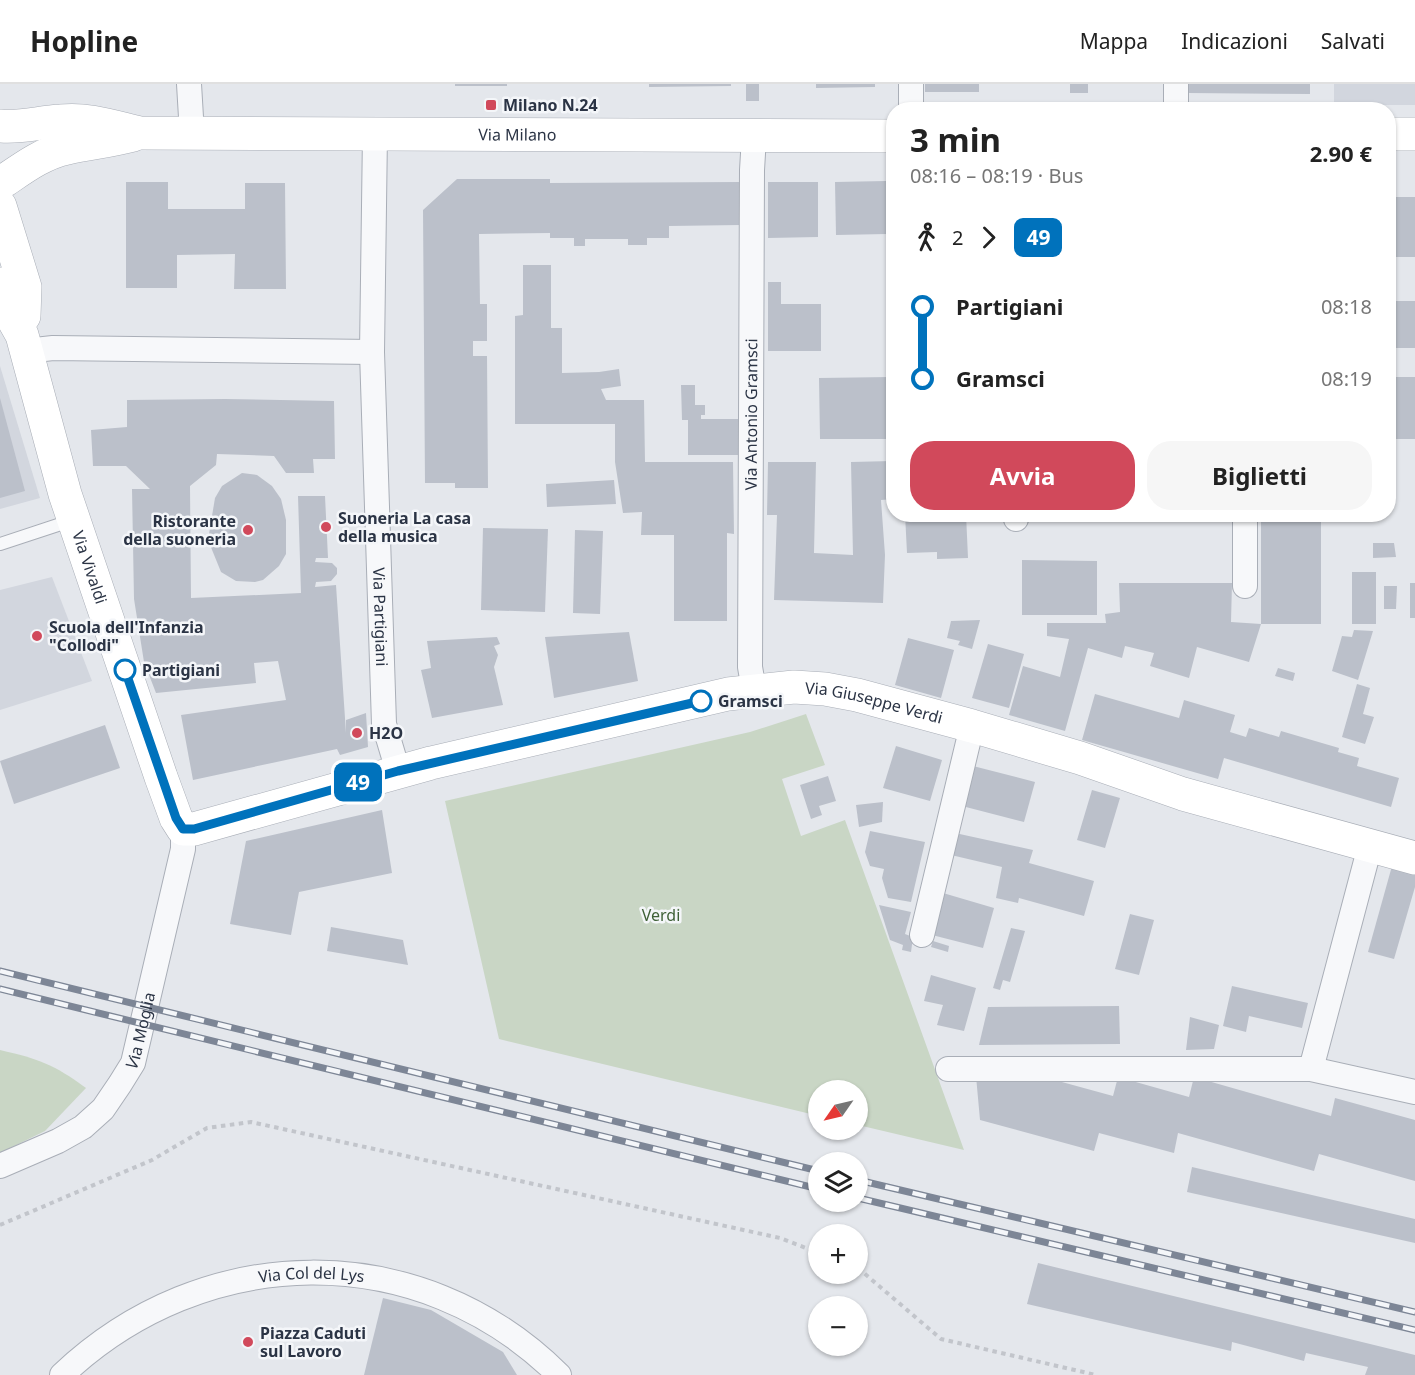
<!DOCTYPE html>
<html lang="it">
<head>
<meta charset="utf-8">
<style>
  :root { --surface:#fff; --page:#f6f6f6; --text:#222; --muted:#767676; --line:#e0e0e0; --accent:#d1495b }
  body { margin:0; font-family:"Noto Sans",sans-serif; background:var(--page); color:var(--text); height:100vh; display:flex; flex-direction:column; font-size:22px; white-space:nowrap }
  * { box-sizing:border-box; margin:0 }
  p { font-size:20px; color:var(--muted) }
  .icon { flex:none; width:33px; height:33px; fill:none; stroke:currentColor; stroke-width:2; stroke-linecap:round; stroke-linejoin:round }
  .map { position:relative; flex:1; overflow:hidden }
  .details { position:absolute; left:886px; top:18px; width:510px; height:420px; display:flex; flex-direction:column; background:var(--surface); border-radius:24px; box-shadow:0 2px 4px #0004 }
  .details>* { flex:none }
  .badge { padding:0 12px; border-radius:9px; font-size:21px; line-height:39px }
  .needle { width:39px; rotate:236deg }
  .buttons { position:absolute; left:808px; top:996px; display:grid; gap:12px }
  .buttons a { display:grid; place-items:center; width:60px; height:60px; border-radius:50%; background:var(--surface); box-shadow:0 2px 4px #0004; font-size:30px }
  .map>.badge { position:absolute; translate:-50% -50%; box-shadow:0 0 0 3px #fff }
  .legs { display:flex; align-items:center; gap:9px; height:66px; padding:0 24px; font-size:20px }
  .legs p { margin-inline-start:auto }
  .overview { display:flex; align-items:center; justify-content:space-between; height:102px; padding:0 24px }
  h1 { font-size:33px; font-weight:700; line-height:45px }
  .button { display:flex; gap:12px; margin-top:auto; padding:12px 24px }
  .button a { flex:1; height:69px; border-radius:24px; background:var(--accent); color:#fff; font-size:24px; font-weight:700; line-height:69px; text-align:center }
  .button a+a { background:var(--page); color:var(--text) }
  ul { padding:0 24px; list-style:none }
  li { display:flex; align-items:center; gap:21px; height:72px; font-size:22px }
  li i { display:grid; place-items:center; width:9px; height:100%; margin:0 8px; background:currentColor }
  li i::after { content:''; width:15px; height:15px; margin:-8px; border:4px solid; border-radius:50%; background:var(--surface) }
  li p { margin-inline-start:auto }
  li:first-child i { background:linear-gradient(#0000 50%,currentColor 0) }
  li:last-child i { background:linear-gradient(currentColor 50%,#0000 0) }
  header { display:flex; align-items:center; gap:36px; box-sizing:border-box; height:84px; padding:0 30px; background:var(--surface); border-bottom:2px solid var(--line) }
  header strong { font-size:28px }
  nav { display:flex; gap:33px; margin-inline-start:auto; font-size:21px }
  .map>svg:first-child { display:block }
</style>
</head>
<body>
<header>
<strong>Hopline</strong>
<nav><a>Mappa</a><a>Indicazioni</a><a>Salvati</a></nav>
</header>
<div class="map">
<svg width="1415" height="1291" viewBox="0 0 1415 1291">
  <rect width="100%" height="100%" fill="#e4e7ec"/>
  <g fill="#d2d6de">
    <rect x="1334" y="0" width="81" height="21"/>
    <path d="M0 282 40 414 0 425Z"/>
    <path d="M52 493 92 597 0 626V506Z"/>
  </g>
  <g fill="#c9d6c5">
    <path d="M806 630 825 681 782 695 801 752 845 736 964 1066 858 1041V1006H819V1032L499 955 445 717 750 648Z"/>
    <path d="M0 966C39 975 53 980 86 1004L45 1047 0 1069Z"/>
  </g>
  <g fill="#bbc0ca">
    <rect x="455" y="0" width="52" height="2"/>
    <path d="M649 0H731V2L649 3Z"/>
    <rect x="746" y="0" width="13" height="17"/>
    <path d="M816 0H875V3L816 4Z"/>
    <rect x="925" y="0" width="54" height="8"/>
    <rect x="1070" y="0" width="18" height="9"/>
    <path d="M1187 0H1310V10L1187 9Z"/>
    <path d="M457 95H550V99L739 98 740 141 669 142V154H647V161H628V155H585V162H574V154H550V149L479 150 480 220H487V257H473V272H487L488 404H455V399H425L423 126Z"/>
    <path d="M886 97 887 150 836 151 835 98Z"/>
    <path d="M126 98H168V125H245V99H285L286 205H234L235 170 177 171V204H126Z"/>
    <path d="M768 98H818V153L768 154Z"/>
    <rect x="1389" y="113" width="26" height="60"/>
    <path d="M523 181H551V244H562V289L599 288 619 285 621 302 601 305 606 316H644L645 378H733L734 450 727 449V537H674V451H641L642 428 623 429 615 378V340H515V232L523 231Z"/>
    <path d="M768 198H781V220H821V267H768Z"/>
    <path d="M1393 217H1415V264H1393V273H1389Z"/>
    <path d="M891 278 894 279V355H820L819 294 890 293Z"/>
    <path d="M1394 293H1415V355H1393Z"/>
    <path d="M681 301H695V321H705V331H701V335H739V371H688V336H682Z"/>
    <path d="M0 314 25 407 0 414Z"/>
    <path d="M225 315 334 317 335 375H313L314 389H286L274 372 217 370 216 381 190 402 191 514 301 509 298 412H325L328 474H316L315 478 332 479 337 484V490L331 497 316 498 315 503 336 501 346 649V636L366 629 368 663 340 671 337 665 193 696 181 631 286 616 278 577 254 579 256 599 156 609 144 578 134 515 132 405H150L126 382H93L91 346 127 343V316Z"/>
    <path d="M892 372 894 415 881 416 885 471 883 519 774 516 777 431H767L768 378H816L814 469 853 471 851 378 892 377Z"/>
    <path d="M242 389 257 391 272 402 281 415 286 436V470L279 482 263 496 255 498 236 497 221 488 208 456 215 414 222 402Z"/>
    <path d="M614 396 616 420 547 423 546 400Z"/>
    <path d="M905 430H966L968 474 937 475V468L907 469Z"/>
    <rect x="1096" y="430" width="58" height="7"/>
    <rect x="1261" y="430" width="60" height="110"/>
    <path d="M483 444 548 445 545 528 481 526Z"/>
    <path d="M575 446 603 447 600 530 573 529Z"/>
    <path d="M1373 459H1394L1396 473 1373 474Z"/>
    <path d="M1022 476 1097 477V531H1022Z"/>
    <rect x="1352" y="488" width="24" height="52"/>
    <path d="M1119 499H1232L1231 538 1261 540 1249 578 1197 563 1189 594 1150 582 1154 569 1125 562 1122 574 1088 564 1065 647 1009 631 1023 582 1060 593 1069 555 1047 552V539H1106L1105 530 1120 528Z"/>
    <rect x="1410" y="499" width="5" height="35"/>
    <path d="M1384 502H1397L1396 525H1384Z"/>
    <path d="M980 536 972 565 958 561 960 557 947 554 951 537Z"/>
    <path d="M1354 546 1373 547 1358 596 1332 587 1342 552 1352 553Z"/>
    <path d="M629 548 638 597 554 614 545 553Z"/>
    <path d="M497 553 500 560 494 562 498 571 494 583 503 621 432 634 421 586 431 584 427 557Z"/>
    <path d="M908 554 954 566 941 614 895 601Z"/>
    <path d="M988 560 1024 570 1009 624 972 614Z"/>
    <path d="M1278 584 1295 589 1293 597 1275 592Z"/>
    <path d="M1357 600 1370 604 1363 630 1374 633 1365 660 1342 653Z"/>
    <path d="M1095 610 1179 634 1184 616 1235 631 1230 648 1246 653 1249 644 1279 653 1281 647 1339 664 1338 668 1359 674 1357 682 1399 694 1391 723 1224 674 1218 695 1082 656Z"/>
    <path d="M105 641 120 684 14 720 0 677Z"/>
    <path d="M896 662 942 676 930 717 883 704Z"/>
    <path d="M973 682 1035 698 1024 738 962 722Z"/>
    <path d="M828 692 836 717 819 722 822 731 811 735 800 701Z"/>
    <path d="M1092 706 1120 714 1105 764 1077 756Z"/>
    <path d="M883 718 882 738 859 743 856 721Z"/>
    <path d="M382 726 392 789 299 808 291 851 230 840 246 757Z"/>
    <path d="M870 747 925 758 911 818 888 814 882 794 884 785 870 782 865 768Z"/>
    <path d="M955 749 1033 766 1029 779 1094 797 1084 832 1019 814 1018 819 996 814 1002 783 951 771Z"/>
    <path d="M1392 782 1415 789V803L1394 875 1368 868Z"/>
    <path d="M943 809 994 824 983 864 932 851Z"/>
    <path d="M879 821 911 828 905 850 913 853 911 868 902 866 903 861 890 856Z"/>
    <path d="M1130 830 1154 836 1139 891 1115 885Z"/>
    <path d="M331 843 403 856 408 881 327 867Z"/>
    <path d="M1011 844 1025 847 1010 898 1003 896 1000 906 993 904Z"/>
    <path d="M933 857 949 862 948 868 931 863Z"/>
    <path d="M931 891 976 904 964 947 937 941 943 921 924 917Z"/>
    <path d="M1232 902 1308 919 1302 944 1249 932 1246 948 1223 942Z"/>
    <path d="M1119 922 1120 960 979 961 988 923Z"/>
    <path d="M1190 933 1219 941 1214 965 1186 966Z"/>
    <path d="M976 992H1040L1113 1012 1118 993 1189 1013 1194 993 1331 1032 1335 1014 1415 1036V1097L1319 1070 1314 1087 1178 1049 1174 1069 1099 1049 1094 1067 980 1036Z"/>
    <path d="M1192 1083 1415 1135V1159L1187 1108Z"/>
    <path d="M1038 1179 1415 1271V1291H1365L1368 1283 1306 1269 1304 1277 1232 1258 1231 1267 1027 1220Z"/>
    <path d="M383 1214 431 1226 503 1268 517 1291H364Z"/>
  </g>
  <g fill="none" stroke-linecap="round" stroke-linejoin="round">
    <g stroke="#a9aeb7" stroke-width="14">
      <path id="lane" d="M0 460 73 436"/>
    </g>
    <g stroke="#a9aeb7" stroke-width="26">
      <g id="street">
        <path d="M189 0 192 50"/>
        <path d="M911 0V26"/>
        <path d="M1176 26V0"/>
        <path id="s1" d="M375 49 372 268 384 640 398 687"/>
        <path d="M26 267 53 264 372 268"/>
        <path d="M1016 430V435"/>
        <path d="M1245 430V502"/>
        <path id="s2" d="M754 606 750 583 752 86 754 53"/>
        <path d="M922 851 972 642"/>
        <path d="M948 985H1311L1370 762"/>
        <path d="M1311 985 1415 1008"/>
        <path id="s3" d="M0 1082 58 1057 83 1043 103 1025 120 1000 133 979 183 765V745"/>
        <path id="s4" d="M62 1291C203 1157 419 1152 559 1291"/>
      </g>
    </g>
    <g stroke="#a9aeb7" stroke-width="34">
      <g id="secondary">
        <path id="s5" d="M0 42C23 44 39 38 61 37 88 34 114 43 140 49L894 52"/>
        <path d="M1389 50H1415"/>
        <path d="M4 97C23 84 43 69 67 64 89 59 111 57 133 51"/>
        <path d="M0 122 25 203 24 232"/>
        <path id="s6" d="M0 200 7 224 22 251 65 410 161 693 176 734 183 745H194L431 679 728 610 794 603 825 605 857 611 972 642 1080 674 1183 710 1415 774"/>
      </g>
    </g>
    <g stroke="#c2c5cb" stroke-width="4" stroke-dasharray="4.5 4.5" stroke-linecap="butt">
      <path d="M0 1141 152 1076 207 1044 251 1038 780 1154 819 1169"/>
      <path d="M858 1184 941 1255 1096 1291"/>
    </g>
    <use href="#lane" stroke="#f7f8fa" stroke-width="12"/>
    <use href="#street" stroke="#f7f8fa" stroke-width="24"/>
    <use href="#secondary" stroke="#fff" stroke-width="33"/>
    <g stroke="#7d8696" stroke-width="7">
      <g id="rail">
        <path d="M0 887 819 1087"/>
        <path d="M0 905 819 1105"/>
        <path d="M858 1096 1415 1228"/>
        <path d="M858 1114 1415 1246"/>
      </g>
    </g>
    <use href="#rail" stroke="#f4f6f9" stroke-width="4.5" stroke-dasharray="14" stroke-linecap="butt"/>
  </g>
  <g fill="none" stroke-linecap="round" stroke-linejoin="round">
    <g stroke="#fff" stroke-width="14">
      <path id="line-1" d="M125 586 176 734 183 745H194L398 687 701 617"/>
    </g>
    <use href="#line-1" stroke="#0072bc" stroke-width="9"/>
  </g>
  <g fill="#d1495b" stroke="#f4f6f9" stroke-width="2">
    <rect x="485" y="15" width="12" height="12" rx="3"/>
    <circle cx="326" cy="443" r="6"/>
    <circle cx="248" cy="446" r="6"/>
    <circle cx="37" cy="552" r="6"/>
    <circle cx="357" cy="649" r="6"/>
    <circle cx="248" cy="1258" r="6"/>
  </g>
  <g fill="#fff" stroke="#0072bc" stroke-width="3">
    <circle cx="125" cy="586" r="10"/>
    <circle cx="701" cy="617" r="10"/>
  </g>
  <g text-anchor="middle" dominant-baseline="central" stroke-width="5" stroke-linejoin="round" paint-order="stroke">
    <g font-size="16" font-weight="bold" fill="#2b3445" stroke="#f4f6f9" text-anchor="start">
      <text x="503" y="21">Milano N.24</text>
      <text x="338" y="434">Suoneria La casa<tspan x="338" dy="18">della musica</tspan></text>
      <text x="236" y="437" text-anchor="end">Ristorante<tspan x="236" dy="18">della suoneria</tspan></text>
      <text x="49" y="543">Scuola dell'Infanzia<tspan x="49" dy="18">"Collodi"</tspan></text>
      <text x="369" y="649">H2O</text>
      <text x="260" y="1249">Piazza Caduti<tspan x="260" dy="18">sul Lavoro</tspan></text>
    </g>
    <g font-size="16" fill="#2b3445" stroke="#f4f6f9">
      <text stroke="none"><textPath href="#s5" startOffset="519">Via Milano</textPath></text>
      <text stroke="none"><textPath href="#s2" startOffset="276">Via Antonio Gramsci</textPath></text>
      <text stroke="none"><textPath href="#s6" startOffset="298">Via Vivaldi</textPath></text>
      <text stroke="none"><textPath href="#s1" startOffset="484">Via Partigiani</textPath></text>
      <text stroke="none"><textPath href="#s6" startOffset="1286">Via Giuseppe Verdi</textPath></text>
      <text stroke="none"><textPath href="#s3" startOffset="207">Via Moglia</textPath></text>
      <text stroke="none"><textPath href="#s4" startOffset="276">Via Col del Lys</textPath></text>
    </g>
    <g font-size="16" font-weight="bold" fill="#2b3445" stroke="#f4f6f9" text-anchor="start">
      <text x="142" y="586">Partigiani</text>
      <text x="718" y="617">Gramsci</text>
    </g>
    <g font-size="16" fill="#3f6138" stroke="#f4f6f9">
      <text x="661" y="831">Verdi</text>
    </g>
  </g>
</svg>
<div class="buttons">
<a><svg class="needle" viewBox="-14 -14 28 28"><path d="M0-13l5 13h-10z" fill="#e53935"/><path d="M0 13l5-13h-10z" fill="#767676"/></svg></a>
<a><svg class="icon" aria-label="layers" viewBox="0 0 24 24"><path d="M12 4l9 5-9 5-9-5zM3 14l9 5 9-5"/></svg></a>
<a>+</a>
<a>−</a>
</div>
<b class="badge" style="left:358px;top:698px;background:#0072bc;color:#fff">49</b>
<section class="details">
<div class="overview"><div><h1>3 min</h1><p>08:16 – 08:19 · Bus</p></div><b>2.90 €</b></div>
<div class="legs"><svg class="icon" aria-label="walk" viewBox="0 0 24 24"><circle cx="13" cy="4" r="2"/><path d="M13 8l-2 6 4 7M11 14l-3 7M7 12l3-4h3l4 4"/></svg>2<svg class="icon" aria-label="forward" viewBox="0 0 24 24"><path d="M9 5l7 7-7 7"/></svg><b class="badge" style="background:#0072bc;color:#fff">49</b></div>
<ul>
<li><i style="color:#0072bc"></i><b>Partigiani</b><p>08:18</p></li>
<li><i style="color:#0072bc"></i><b>Gramsci</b><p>08:19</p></li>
</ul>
<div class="button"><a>Avvia</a><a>Biglietti</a></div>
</section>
</div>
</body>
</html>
